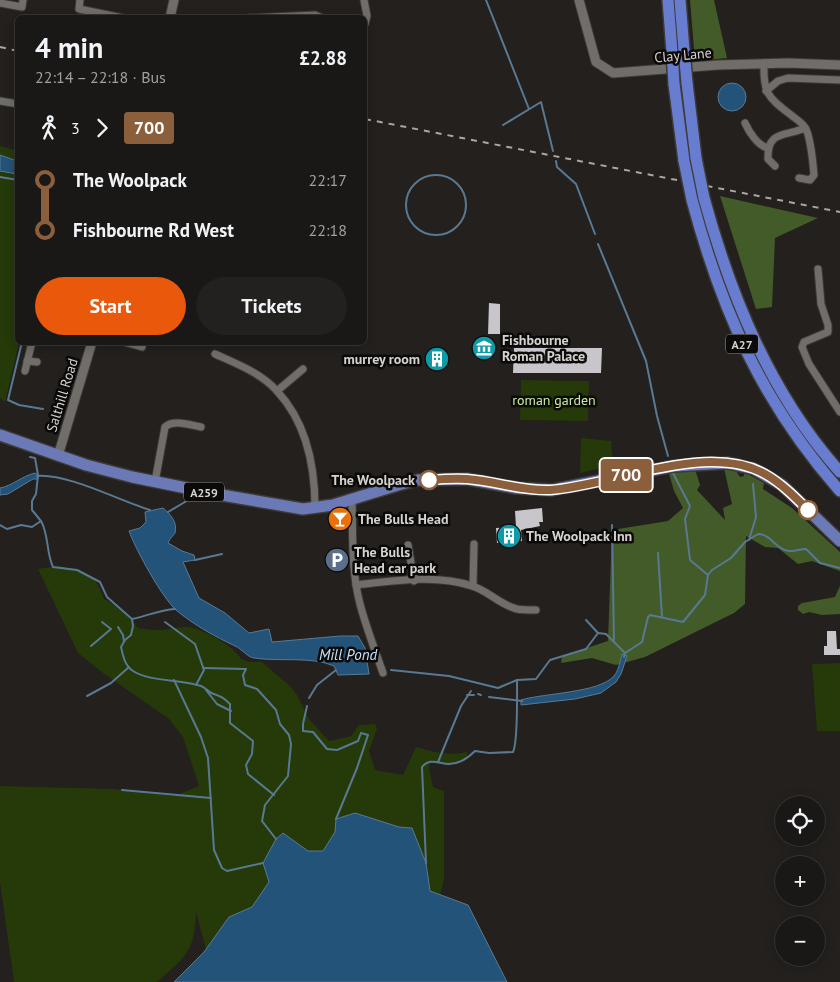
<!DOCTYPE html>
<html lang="en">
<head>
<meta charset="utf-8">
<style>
  :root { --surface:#1a1816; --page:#23211f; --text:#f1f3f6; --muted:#9fa0a1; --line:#383735; --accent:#ea580c }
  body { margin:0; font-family:"PT Sans",sans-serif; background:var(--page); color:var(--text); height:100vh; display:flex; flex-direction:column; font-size:19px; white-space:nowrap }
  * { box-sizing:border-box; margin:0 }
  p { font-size:16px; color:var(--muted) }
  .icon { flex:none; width:28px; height:28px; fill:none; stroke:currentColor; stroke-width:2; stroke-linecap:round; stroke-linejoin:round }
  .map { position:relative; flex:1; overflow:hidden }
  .panel { position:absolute; left:15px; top:15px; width:352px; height:330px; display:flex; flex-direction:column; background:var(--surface); border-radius:8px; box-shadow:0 2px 12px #0003,0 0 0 1px var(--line) }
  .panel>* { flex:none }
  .badge { padding:0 10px; border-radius:4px; font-size:18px; line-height:32px }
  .tools { position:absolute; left:775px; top:796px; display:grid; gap:10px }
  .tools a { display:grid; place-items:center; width:50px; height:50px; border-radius:50%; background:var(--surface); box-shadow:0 2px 12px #0003,0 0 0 1px var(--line); font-size:25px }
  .map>.badge { position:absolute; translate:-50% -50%; box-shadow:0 0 0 2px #fff }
  .legs { display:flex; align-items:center; gap:8px; height:55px; padding:0 20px; font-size:16px }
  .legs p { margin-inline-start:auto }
  .headline { display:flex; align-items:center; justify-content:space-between; height:85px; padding:0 20px }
  h1 { font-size:28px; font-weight:800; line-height:38px }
  .cta { display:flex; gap:10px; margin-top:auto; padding:10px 20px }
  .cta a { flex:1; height:58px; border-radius:30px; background:var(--accent); color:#fff; font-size:20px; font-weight:800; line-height:58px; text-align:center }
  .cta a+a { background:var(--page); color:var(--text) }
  ul { padding:0 20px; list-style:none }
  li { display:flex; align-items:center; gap:18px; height:50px; font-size:19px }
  li i { display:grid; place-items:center; width:8px; height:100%; margin:0 6px; background:currentColor }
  li i::after { content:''; width:12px; height:12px; margin:-6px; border:4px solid; border-radius:50%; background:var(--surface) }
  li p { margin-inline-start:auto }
  li:first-child i { background:linear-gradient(#0000 50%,currentColor 0) }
  li:last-child i { background:linear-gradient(currentColor 50%,#0000 0) }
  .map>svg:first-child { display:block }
</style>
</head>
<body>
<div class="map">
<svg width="840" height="982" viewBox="0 0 840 982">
  <rect width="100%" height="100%" fill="#23201d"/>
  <g fill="#253909">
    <path d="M0 146 18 151V342L19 343 5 402 0 398Z"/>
    <path d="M521 380 589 381 588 421 520 420Z"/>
    <path d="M581 438 611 441 613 465 580 473Z"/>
    <path d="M59 566C87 572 94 571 104 599 119 606 128 615 138 628 145 629 152 630 158 630 167 630 176 627 185 627 200 626 234 646 241 659L250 662H262L291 687 297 695 309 719 329 741 351 736 359 725 375 724 377 729 369 751 375 770 403 775 416 747C433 752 449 756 467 752V759L450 764 431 761 429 768 433 787 444 791V879L440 895 468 905 507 982 439 894 430 891 427 865 298 982H174L206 949 196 912C195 951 186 957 157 982H14L0 882V786L113 789 174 796 199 786 183 737 169 719 103 673 78 653 38 569Z"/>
    <path d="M840 663V731H817L812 664Z"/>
  </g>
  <g fill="#435b28">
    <path d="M690 0H714L727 58 695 61Z"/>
    <path d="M720 196 818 218 775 238 772 307 756 309Z"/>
    <path d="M724 468H734L740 477 744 476V472L764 483 763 489 792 508 840 552V571L812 561 798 564 778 548 765 547 746 536 745 604 734 613 645 657 616 665 592 658 561 663 562 656 608 641 612 530 668 521 683 508 674 491 668 470 695 469 700 485 697 490 725 520 723 508 732 504Z"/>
    <path d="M840 586V614L822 615 809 612 803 614 798 610V606L802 603 835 597Z"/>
  </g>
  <g fill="#245379" stroke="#597993">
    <circle cx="732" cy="97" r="14"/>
    <path d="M0 155 17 161V174L0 171Z"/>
    <path d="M35 473 38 475V479H33L8 494 0 495V488C12 486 22 476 35 473Z"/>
    <path d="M163 508C170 514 178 522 175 533 173 536 170 538 168 543L182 551 194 555 195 560 183 562 199 598 225 613 249 633 269 629 272 642 340 636H358L365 648 369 674 338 675 334 666C311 656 280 662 254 658 247 657 242 649 235 646 214 636 194 625 176 610 161 596 136 550 129 531L140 528 146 522 145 512Z"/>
    <path d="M622 654 627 656 621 674 616 682 601 693 575 699 521 705V700C544 693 599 693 614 676 619 670 620 661 622 654Z"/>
    <path d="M355 813 399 827 412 828 426 863 430 891 468 905 507 982H174L204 952 229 917 252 907 269 882 263 863 276 839 283 833 308 851H323L335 832 336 819Z"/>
  </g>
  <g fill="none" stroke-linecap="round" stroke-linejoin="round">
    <g stroke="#597993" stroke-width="2">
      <path d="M486 0 529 109"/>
      <path d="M503 125 541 102 553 151"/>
      <path d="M556 161 557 167 576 184 595 234"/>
      <circle cx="436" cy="205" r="30"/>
      <path d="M0 177 18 180"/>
      <path d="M598 244 646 361 657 416 668 456"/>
      <path d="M22 342 8 400 19 405 43 409"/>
      <path d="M30 457 35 458 38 475 36 494 32 501V510L41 521"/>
      <path d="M673 473 690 506 685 519 690 560 708 575"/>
      <path d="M37 476C67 473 120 501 150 510"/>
      <path d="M168 512 190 499"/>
      <path d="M0 525 7 529 21 525 32 527 41 521C49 535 46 552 53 567L77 570 100 582 107 597 132 619"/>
      <path d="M612 525 614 642"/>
      <path d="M749 540 756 517 753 484"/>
      <path d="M658 553 662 617"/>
      <path d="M195 560 222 554"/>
      <path d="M175 609C159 610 147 616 132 619L133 626 131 635 125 640 121 647C123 656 125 666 133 671 150 682 181 679 201 686 206 688 209 693 214 694 222 697 224 698 230 704V723L253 741 252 754 246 765 248 774 274 795"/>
      <path d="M586 620 598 633"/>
      <path d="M165 622 195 644 204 670 196 685"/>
      <path d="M118 627 123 635 124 641"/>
      <path d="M91 646 111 629 102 622"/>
      <path d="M624 657 625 653 642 642 648 617 650 615 683 622 705 595 708 575 712 570 731 558 745 542 758 534C770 534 775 547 785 550 792 553 799 549 806 549L820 563 840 568"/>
      <path d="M203 668 246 669 243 675 245 685 257 689 276 710 280 724 289 735 291 744 288 776 265 805 262 821 276 839"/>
      <path d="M391 670 449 676 498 688 517 680 536 679 550 660 586 649 598 633 606 634 625 653"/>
      <path d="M174 680 201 737 208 758 214 850 222 868 227 871 263 863"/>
      <path d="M206 690 217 704 231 711"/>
      <path d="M478 694 481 695"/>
      <path d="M467 695H474"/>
      <path d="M87 696 111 683 129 667"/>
      <path d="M489 697 522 701"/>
      <path d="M309 698 317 685 336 670"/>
      <path d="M307 706 303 724V731L313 732 327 749 337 750 358 741 361 733 368 735 357 768 336 819"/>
      <path d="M438 762 461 706 471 691"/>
      <path d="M122 790 211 798"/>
      <path d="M426 863 422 767C430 757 439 764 449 764 460 764 468 758 475 751L489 753 513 752C518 742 517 693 517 680"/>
    </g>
  </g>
  <g fill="#c9c6cb">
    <path d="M489 303 500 304V334H488Z"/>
    <path d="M514 348H602L601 373H513Z"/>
    <rect x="433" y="352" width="8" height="14"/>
    <path d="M542 508 543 522H539L540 526 521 530 522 541 497 543 496 528 516 527 515 511Z"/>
    <path d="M827 631H836L837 649H840V655H824V646H827Z"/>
  </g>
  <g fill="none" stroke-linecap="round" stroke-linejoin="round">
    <g stroke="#3d3a37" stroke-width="9">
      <g id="minor">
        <path d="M80 0 79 9 123 18"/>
        <path d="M364 0 367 16 365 24"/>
        <path d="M0 3 22 7 23 0"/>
        <path d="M248 18 315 15 322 18"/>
        <path d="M764 63C763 94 768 97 791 115 796 119 803 123 806 129 811 140 813 163 814 175L810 180 799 178"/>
        <path d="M766 91 778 81 788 78 840 80"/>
        <path d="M0 101 18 104"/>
        <path d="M745 123C749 132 758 146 768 148"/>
        <path d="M775 166 768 159C767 130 785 137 805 128"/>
        <path d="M818 269 821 304 828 325V332L804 342 802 347 809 364 840 412"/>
        <path d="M124 342 142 347"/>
        <path d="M215 354C237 364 261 373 277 391 306 422 315 467 315 508"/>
        <path d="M27 361 37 362"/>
        <path d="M25 371 32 342"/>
        <path d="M277 391 303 369"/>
        <path d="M155 482 165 427C173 419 190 425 201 427"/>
        <path d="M352 500C353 534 351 570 360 604 366 627 375 650 383 673"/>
        <path d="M408 545 414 581"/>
        <path d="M356 585C393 581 436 574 472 586 487 590 500 605 517 609 522 610 530 610 536 610"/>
        <path d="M473 586 474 544"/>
      </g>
    </g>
    <g stroke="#3d3a37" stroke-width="11">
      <g id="tertiary">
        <path d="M579 0 596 62 613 73 718 65 788 63 840 65"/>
        <path d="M170 18 174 0"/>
        <path d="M58 456 92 342"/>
      </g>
    </g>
    <g stroke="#3d3a37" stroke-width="14">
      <path id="primary" d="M0 435 86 465 132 477 216 494 303 509 333 505 398 485 418 480 467 479 516 488 552 490 674 466 728 463 754 469 782 485 840 541"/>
    </g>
    <g stroke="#3d3a37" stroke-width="14">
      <g id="trunk">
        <path d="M668 0 672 52"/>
        <path d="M680 0 684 50"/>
        <path d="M687 83 696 158"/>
        <path d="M674 84 684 161"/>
        <path d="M704 198C731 297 771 395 840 472"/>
        <path d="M692 200C722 312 763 404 840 491"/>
      </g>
    </g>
    <use href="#minor" stroke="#716e6a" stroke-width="7"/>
    <use href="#tertiary" stroke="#716e6a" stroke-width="9"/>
    <use href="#primary" stroke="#6b79b6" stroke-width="11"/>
    <use href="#trunk" stroke="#697dd0" stroke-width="11"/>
    <g stroke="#a9a6a4" stroke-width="2" stroke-dasharray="6 6" stroke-linecap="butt">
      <path d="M0 47 18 51"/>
      <path d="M365 119 840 212"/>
    </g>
    <g stroke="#3d3a37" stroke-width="14" stroke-linecap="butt">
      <g id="trunk-bridge">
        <path d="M684 50 687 83"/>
        <path d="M672 52 674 84"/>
        <path d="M696 158 704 198"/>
        <path d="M684 161 692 200"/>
      </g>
    </g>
    <use href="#trunk-bridge" stroke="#697dd0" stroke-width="11"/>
  </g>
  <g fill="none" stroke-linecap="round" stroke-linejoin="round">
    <g stroke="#fff" stroke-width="11">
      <path id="line-1" d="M429 480C442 479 455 478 467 479 495 481 521 491 550 490 612 486 706 441 765 474 781 483 795 497 808 510"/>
    </g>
    <use href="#line-1" stroke="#8b5e3c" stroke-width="8"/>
  </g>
  <defs>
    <g id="museum-disc" transform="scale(1.25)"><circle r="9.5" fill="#0f9aa8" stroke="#0c0a09"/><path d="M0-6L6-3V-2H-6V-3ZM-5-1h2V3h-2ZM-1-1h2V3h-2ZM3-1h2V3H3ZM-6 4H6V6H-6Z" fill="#fff"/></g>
    <g id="building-disc" transform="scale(1.25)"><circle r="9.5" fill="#0f9aa8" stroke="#0c0a09"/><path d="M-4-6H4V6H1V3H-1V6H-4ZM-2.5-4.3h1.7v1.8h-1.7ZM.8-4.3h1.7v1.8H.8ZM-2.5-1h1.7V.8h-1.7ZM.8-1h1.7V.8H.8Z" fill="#fff"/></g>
    <g id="bar-disc" transform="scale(1.25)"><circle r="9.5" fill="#e8710a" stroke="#0c0a09"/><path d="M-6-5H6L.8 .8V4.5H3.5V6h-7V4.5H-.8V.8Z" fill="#fff"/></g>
    <g id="parking-disc" transform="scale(1.25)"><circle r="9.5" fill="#5c6f8a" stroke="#0c0a09"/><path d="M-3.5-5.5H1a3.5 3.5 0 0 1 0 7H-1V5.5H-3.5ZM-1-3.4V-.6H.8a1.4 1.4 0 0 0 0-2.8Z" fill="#fff"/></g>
  </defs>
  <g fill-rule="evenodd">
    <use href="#museum-disc" x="484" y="348"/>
    <use href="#building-disc" x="437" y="359"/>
    <use href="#bar-disc" x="340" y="519"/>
    <use href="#building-disc" x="509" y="536"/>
    <use href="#parking-disc" x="337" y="560"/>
  </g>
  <g fill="#fff" stroke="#8b5e3c" stroke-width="2.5">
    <circle cx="429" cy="480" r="9"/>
    <circle cx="808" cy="510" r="9"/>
  </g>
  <g text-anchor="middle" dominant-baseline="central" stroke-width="5" stroke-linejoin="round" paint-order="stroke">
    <g fill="#0c0a09" stroke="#999694" stroke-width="1">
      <rect x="726" y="334.5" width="32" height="19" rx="4"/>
      <rect x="184" y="482.5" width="40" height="19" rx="4"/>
    </g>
    <g font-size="12" font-weight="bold" fill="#d5d2d0">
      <text x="742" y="344">A27</text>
      <text x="204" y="492">A259</text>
    </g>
    <g font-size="14" fill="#d5d2d0" stroke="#0c0a09">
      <text transform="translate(683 55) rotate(-5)">Clay Lane</text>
      <text transform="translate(62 395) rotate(-73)">Salthill Road</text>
    </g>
    <g font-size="14" font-weight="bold" fill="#d5d2d0" stroke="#0c0a09" text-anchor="start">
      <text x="502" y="340">Fishbourne<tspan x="502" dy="16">Roman Palace</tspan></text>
      <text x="420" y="359" text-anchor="end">murrey room</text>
      <text x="358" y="519">The Bulls Head</text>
      <text x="526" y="536">The Woolpack Inn</text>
      <text x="354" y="552">The Bulls<tspan x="354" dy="16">Head car park</tspan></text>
    </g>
    <g font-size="14" fill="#c6ee9f" stroke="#0c0a09">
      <text x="554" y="400">roman garden</text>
    </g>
    <g font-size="14" font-weight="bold" fill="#d5d2d0" stroke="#0c0a09" text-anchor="end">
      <text x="415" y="480">The Woolpack</text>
    </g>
    <g font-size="15" font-style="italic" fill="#c6e1f9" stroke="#0c0a09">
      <text x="348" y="654">Mill Pond</text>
    </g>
  </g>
</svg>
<div class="tools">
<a><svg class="icon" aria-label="locate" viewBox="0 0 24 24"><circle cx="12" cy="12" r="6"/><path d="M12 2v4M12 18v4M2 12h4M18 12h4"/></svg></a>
<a>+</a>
<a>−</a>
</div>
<b class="badge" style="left:626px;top:475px;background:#8b5e3c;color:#fff">700</b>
<section class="panel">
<div class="headline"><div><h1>4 min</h1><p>22:14 – 22:18 · Bus</p></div><b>£2.88</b></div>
<div class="legs"><svg class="icon" aria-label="walk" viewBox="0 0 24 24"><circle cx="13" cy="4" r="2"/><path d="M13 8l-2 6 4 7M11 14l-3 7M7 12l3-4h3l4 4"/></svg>3<svg class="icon" aria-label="forward" viewBox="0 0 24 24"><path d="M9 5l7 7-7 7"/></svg><b class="badge" style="background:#8b5e3c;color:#fff">700</b></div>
<ul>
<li><i style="color:#8b5e3c"></i><b>The Woolpack</b><p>22:17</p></li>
<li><i style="color:#8b5e3c"></i><b>Fishbourne Rd West</b><p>22:18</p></li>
</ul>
<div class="cta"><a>Start</a><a>Tickets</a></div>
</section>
</div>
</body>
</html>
